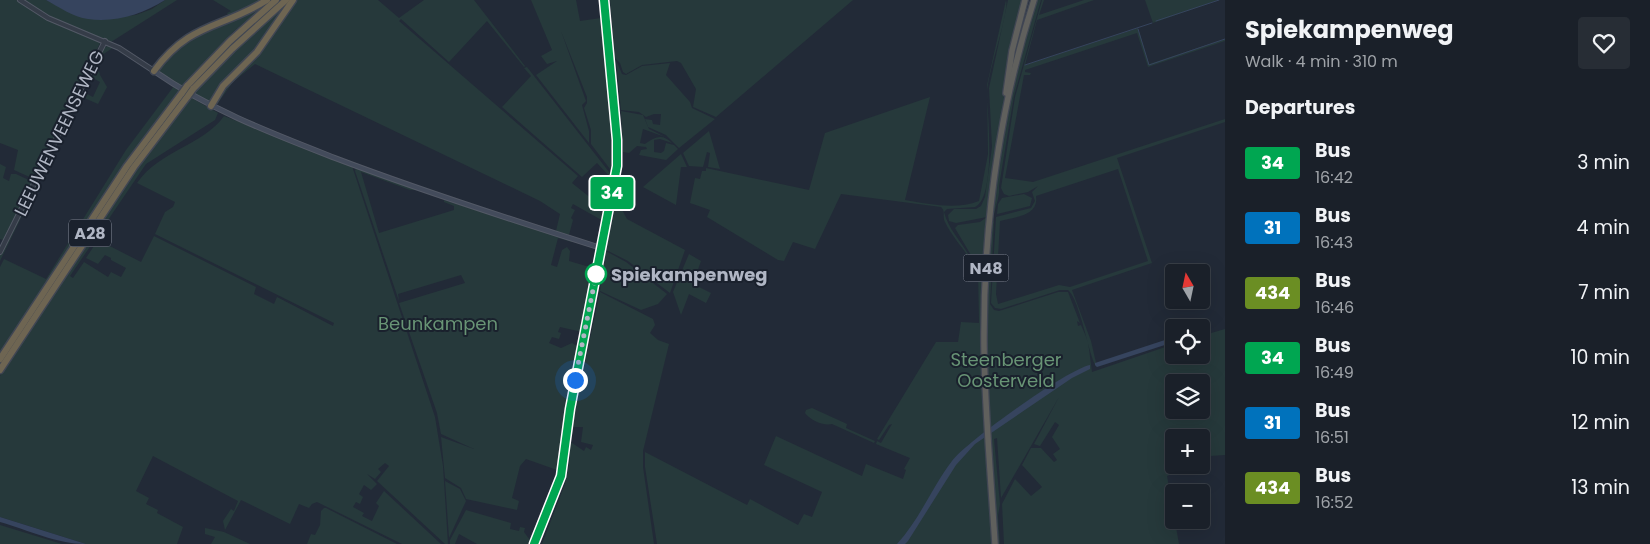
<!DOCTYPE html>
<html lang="en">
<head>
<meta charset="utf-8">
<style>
  :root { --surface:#1a2029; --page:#272d35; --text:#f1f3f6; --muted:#9fa3a8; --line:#383e46 }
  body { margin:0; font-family:Poppins,sans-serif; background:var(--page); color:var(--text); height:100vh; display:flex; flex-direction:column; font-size:19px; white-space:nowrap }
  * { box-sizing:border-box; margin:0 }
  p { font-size:16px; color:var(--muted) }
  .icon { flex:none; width:28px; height:28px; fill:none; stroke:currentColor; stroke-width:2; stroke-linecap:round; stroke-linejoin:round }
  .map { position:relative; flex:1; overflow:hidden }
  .sheet { display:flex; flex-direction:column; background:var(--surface); width:425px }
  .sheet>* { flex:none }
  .badge { padding:0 10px; border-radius:4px; font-size:18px; line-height:32px }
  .needle { width:32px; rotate:351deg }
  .controls { position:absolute; left:1165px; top:264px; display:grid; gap:10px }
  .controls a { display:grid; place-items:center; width:45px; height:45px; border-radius:5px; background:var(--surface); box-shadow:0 5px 20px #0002,0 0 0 1px var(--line); font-size:25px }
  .you { position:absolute; width:25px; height:25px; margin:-12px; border:4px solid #fff; border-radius:50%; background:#1a73e8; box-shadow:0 0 0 8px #1a73e833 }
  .map>.badge { position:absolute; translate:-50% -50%; box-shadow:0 0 0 2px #fff }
  h2 { padding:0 20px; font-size:19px; line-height:45px }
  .round { display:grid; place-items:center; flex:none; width:52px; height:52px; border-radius:5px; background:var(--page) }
  .headline { display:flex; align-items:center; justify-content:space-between; height:85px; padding:0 20px }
  h1 { font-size:24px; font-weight:700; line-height:38px }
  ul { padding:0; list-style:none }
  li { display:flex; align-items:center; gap:15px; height:65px; padding:0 20px }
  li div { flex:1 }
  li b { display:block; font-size:19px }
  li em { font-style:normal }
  li .badge { min-width:55px; font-weight:700; text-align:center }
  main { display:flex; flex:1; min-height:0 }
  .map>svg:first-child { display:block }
</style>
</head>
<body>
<main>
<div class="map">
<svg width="1225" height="544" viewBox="0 0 1225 544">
  <rect width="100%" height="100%" fill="#222a37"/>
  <g fill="#26393b" fill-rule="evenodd">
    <path d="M0 0H18L43 17 99 41 100 43 71 106 34 179 14 170 18 150 0 143Z"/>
    <path d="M22 0H46L77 15 98 19 136 15 152 9 165 0H177L111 42 48 17Z"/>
    <path d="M213 0H263L229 16 227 13 231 11Z"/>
    <path d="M271 0 232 33 181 88 158 71 162 61 180 43Z"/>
    <path d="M290 0 264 41 211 103 192 95 226 58Z"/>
    <path d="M296 0H378L399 18 424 0H474L525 66 524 67 487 21 449 62 401 19 399 21 578 176 572 183 607 211 605 222 573 204 571 208 575 210 571 218 573 220 569 235 556 231 560 214 540 201 255 64 233 82 218 103 215 104Z"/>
    <path d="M531 0H576L580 21 601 18 615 132 613 173 591 144V130L584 108 587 103V97L561 31 586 101 582 105 589 131V143L536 75 557 61 547 64 541 56 552 50Z"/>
    <path d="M610 0H853L716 117 693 107 696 89 681 63 677 61 642 65 626 74 623 72 620 63 615 58Z"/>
    <path d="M1006 0C1010 13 986 75 987 96 988 118 996 197 975 207L947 209 944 212C950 236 974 252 977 277 971 253 955 243 945 222 942 216 946 212 941 207L841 194 815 249 793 242 784 261 778 260 707 217 710 210 690 203 695 178 700 179 702 171H706V168L809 190 825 133 930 97 905 200C929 204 956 210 979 201L988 154 987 85Z"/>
    <path d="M1008 0H1024L1010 59 987 216 982 322 985 321C989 211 1004 106 1035 0H1041L1014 96 999 186C1000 197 996 204 994 215L992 216 994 222 990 304 994 310 999 311 1058 292H1068L1080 323 1077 321 1078 326 1081 325 1088 341 1092 372 1174 344V355H1201V336L1225 329V455L1210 456 1201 461V438H1174V465H1192L1167 476 1179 544H1004L1002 504 1015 479 1031 496 1042 487 1022 465 1031 448H1041L1054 462 1057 460 1053 454 1060 449 1052 437 1059 425 1055 422 1040 446 1034 444 1059 397 1001 498 997 438 994 439 1000 504 998 516 1000 544H998L990 442 987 444 994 544H657L645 467V452L747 505 750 499 798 525 804 514 812 517 822 492 764 465 776 436 862 476 866 464 903 479 906 470 904 469 910 458 876 444 877 441 881 443 892 424 889 425 879 440 877 439 936 342H958L961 322 979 323 978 267 955 228 958 225 980 222 987 217 956 223 949 221 948 215 954 209H976L981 206 985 197 992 147 989 88ZM1174 382H1201V410H1174Z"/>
    <path d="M1042 0H1044L1039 15 1084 0H1094L1037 20 1025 65 1138 28 1149 64 1225 39V41L1148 67 1137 33 1025 70V72L1031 73 1030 75H1024L1005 178 1033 182 1225 119V122L1117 158 1152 263 1072 290 1091 341 1097 367C1090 363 1081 301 1068 290H1060L1001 309 995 308 991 303 996 217 1031 208 1035 201 1032 192 1038 186 1028 192 1009 196 1004 194 1001 188 1015 97ZM1118 169 1148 261 1070 287 1059 285 998 304 996 294 1000 221C1015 217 1039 216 1036 196Z"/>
    <path d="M1145 0H1219L1153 23Z"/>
    <path d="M108 45 114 47 102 55 89 80 90 81 98 66 100 75 107 87 98 104 82 97 85 93 93 97 100 82 93 78 91 82 87 80 102 50Z"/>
    <path d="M616 60 622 74 626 75 642 66 670 63 666 75 690 102 692 108 715 119 679 148 666 135 648 127 645 119 652 120 653 124 660 125 661 114H654L646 117 639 112 621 110Z"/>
    <path d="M527 67 613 177 610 193 607 192 610 177 597 163 582 177 502 107 531 76 524 68Z"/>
    <path d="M84 86 88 87H85L0 261V254Z"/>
    <path d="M174 86 179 90 107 190 0 353V267L4 259 46 279 126 150Z"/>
    <path d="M190 97 218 113 215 120 146 164 70 276 73 278 84 262 108 277 111 272 121 277 126 268 111 260V258L105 255 98 264 86 258 98 240 141 262 154 236 256 287 254 294 274 304 277 297 333 326 334 323 155 234 165 212 173 207 175 202 137 183C160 150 204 145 224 116L352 166 435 417 443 466 448 544H445L377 481 389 466 385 463 378 469 381 472 375 479 367 474 377 484 371 490 364 485 359 494 363 497 360 504 356 502 353 507 364 513 362 516 372 521 379 506 376 503 384 491 441 544H402L317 502 312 504 309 508 299 504 290 524 241 500 225 530 223 521 231 509 234 511 238 501 153 456 136 491 149 498 146 504 158 510 157 513 183 527 177 544H86L0 517V376L137 167Z"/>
    <path d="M621 111 643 115 649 129 665 137 643 129 640 143 645 144C655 137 662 133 672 143L660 139 654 140V152L661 153 664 151 666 143 674 145 678 149 666 160 639 155 641 150 647 149 646 147 637 146 629 153 623 152Z"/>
    <path d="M709 131 720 169 708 167 710 153 707 152 703 167 689 166 683 153Z"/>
    <path d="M681 154 687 167H681L676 205 643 187Z"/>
    <path d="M0 164 6 167 3 178 9 181 11 174H16L33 182 0 250 3 240 0 239Z"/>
    <path d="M356 167 418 190H410L361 172 379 233 454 210V206L444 202V200L574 240 572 242 558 238 551 265 557 267 562 250 567 247 570 251 569 261 586 266H596L582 332 560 327 558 332 561 333 559 339 552 337 549 343 561 348 572 343 580 348 567 417 560 471 526 459 520 466 512 498 519 501 517 510 466 499 461 488 445 478 441 437 474 449 441 434 437 413 399 303 465 283 461 275 398 294 399 301 355 171Z"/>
    <path d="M1024 194 1032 198 1030 206 997 214 998 204 1002 198Z"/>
    <path d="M620 206 627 219 685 250 670 293 628 261 606 250 615 208Z"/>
    <path d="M606 251 626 262 667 294 658 304 641 310 600 291Z"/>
    <path d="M689 254 701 261 693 284 711 293 706 303 689 294 681 315 673 292Z"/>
    <path d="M600 292 653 319 655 325 650 333 658 340 669 344 643 451V467L654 544H542L565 484 570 459 569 441 584 451 586 447 591 450 593 445 581 442 583 427H574L572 432H570Z"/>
    <path d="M812 408 847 424 846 428 875 441 874 443 832 424C823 426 810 420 805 413L806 410Z"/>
    <path d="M445 481 460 489 466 501 449 538Z"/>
    <path d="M324 508H326L397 544H307L311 534 315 535 320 525 321 511Z"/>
    <path d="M466 510 511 523 510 529 519 531 520 527 525 528 524 532 533 544H477L459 534 455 544H450V540Z"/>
    <path d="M0 525 62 544H0Z"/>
    <path d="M205 528 224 532 250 544H211L215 537 205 534Z"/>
  </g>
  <g fill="#36445e">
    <path d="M46 0H165C143 14 115 23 88 19 73 17 59 7 46 0Z"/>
    <path d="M1174 337V342L1097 367 1095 365V363Z"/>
    <path d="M1090 365V369L1072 378 975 444 956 465 908 541 905 544H897C920 519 932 487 952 461 967 441 1068 369 1090 365Z"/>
    <path d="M0 517 86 544C57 544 28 530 0 522Z"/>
  </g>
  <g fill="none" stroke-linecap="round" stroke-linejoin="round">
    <g stroke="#36445e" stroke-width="1">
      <path d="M1156 21 1219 0"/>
      <path d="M1138 29 1149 65 1225 39"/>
      <path d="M1025 65 1152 23"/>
    </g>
    <g stroke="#535966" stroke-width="6">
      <g id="tertiary">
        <path d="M20 0 48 18 119 48 154 71"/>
        <path d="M0 252 105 41"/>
      </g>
    </g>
    <g stroke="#535966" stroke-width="6">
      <g id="secondary">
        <path d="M154 71C210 110 271 133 335 158 422 191 512 220 601 248"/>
        <path d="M535 544 561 476 570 409 617 166V140L604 0"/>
      </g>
    </g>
    <g stroke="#404653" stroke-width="8">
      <g id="trunk">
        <path d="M1006 93 1012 51 1025 0"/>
        <path d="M995 544C991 479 985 413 984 347 983 230 998 112 1034 0"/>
      </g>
    </g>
    <g stroke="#404653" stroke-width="9">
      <g id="motorway">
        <path d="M154 71C190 22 221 29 267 0"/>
        <path d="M187 86 230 41 276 0"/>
        <path d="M193 89 232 49 286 0"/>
        <path d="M211 106 223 86 257 52 293 0"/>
        <path d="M0 359 127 166 182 93"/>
        <path d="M0 370 134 167 188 96"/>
      </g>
    </g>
    <use href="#tertiary" stroke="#353c48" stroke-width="4"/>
    <use href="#secondary" stroke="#434b5b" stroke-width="4"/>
    <use href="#trunk" stroke="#60605d" stroke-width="5.5"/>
    <use href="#motorway" stroke="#6e6552" stroke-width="6"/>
    <g stroke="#404653" stroke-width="9" stroke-linecap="butt">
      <g id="motorway-bridge">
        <path d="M182 93 187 86"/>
        <path d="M188 96 193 89"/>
      </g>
    </g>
    <use href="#motorway-bridge" stroke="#6e6552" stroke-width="6"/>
  </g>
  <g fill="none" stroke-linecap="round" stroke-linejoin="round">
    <g stroke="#fff" stroke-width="11">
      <path id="line" d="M534 544 561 476 570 409 617 166V140L604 0"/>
    </g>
    <use href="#line" stroke="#00a651" stroke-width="8"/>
    <path stroke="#b0b6c4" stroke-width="5" stroke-dasharray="0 9" d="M575 380 597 270 596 274"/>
  </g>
  <circle fill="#fff" stroke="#00a651" stroke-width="2.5" cx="596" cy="274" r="10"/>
  <g text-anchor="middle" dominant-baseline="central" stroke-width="4" stroke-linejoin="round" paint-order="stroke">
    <g fill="#1a212d" stroke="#838997" stroke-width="1">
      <rect x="69" y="219.5" width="42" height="27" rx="4"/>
      <rect x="963.5" y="254.5" width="45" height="27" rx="4"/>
    </g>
    <g font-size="16" font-weight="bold" fill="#b0b6c4">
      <text x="90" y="233">A28</text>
      <text x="986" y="268">N48</text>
    </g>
    <g font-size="18" fill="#b0b6c4" stroke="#1a212d">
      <text transform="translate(59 133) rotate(-64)">LEEUWENVEENSEWEG</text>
    </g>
    <g font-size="18" font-weight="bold" fill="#b0b6c4" stroke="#1a212d" text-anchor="start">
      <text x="611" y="274">Spiekampenweg</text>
    </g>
    <g font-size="18" fill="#689475" stroke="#1a212d">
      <text x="438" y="323">Beunkampen</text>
      <text x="1006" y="359">Steenberger<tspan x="1006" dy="21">Oosterveld</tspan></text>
    </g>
  </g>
</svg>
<div class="controls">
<a><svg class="needle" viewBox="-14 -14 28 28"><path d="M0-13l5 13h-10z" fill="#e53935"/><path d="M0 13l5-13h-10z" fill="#9fa3a8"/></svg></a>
<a><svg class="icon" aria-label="locate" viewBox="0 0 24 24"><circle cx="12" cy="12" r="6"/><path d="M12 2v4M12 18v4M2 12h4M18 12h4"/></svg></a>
<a><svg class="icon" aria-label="layers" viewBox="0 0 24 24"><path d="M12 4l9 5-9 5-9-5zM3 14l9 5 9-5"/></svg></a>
<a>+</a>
<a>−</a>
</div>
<div class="you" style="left:575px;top:380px"></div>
<b class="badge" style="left:612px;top:193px;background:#00a651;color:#fff">34</b>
</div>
<section class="sheet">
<div class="headline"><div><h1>Spiekampenweg</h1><p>Walk · 4 min · 310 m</p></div><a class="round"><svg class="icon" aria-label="heart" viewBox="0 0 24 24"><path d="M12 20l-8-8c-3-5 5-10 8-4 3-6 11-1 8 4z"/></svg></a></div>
<h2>Departures</h2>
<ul>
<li><span class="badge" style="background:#00a651;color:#fff">34</span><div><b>Bus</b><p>16:42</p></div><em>3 min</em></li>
<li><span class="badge" style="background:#0072bc;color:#fff">31</span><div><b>Bus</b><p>16:43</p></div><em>4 min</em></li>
<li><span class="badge" style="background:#6b8e23;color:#fff">434</span><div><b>Bus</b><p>16:46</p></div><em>7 min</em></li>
<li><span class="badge" style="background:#00a651;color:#fff">34</span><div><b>Bus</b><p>16:49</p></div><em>10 min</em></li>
<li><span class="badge" style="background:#0072bc;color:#fff">31</span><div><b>Bus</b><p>16:51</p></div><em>12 min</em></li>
<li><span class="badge" style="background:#6b8e23;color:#fff">434</span><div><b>Bus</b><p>16:52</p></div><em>13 min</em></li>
</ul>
</section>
</main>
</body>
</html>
